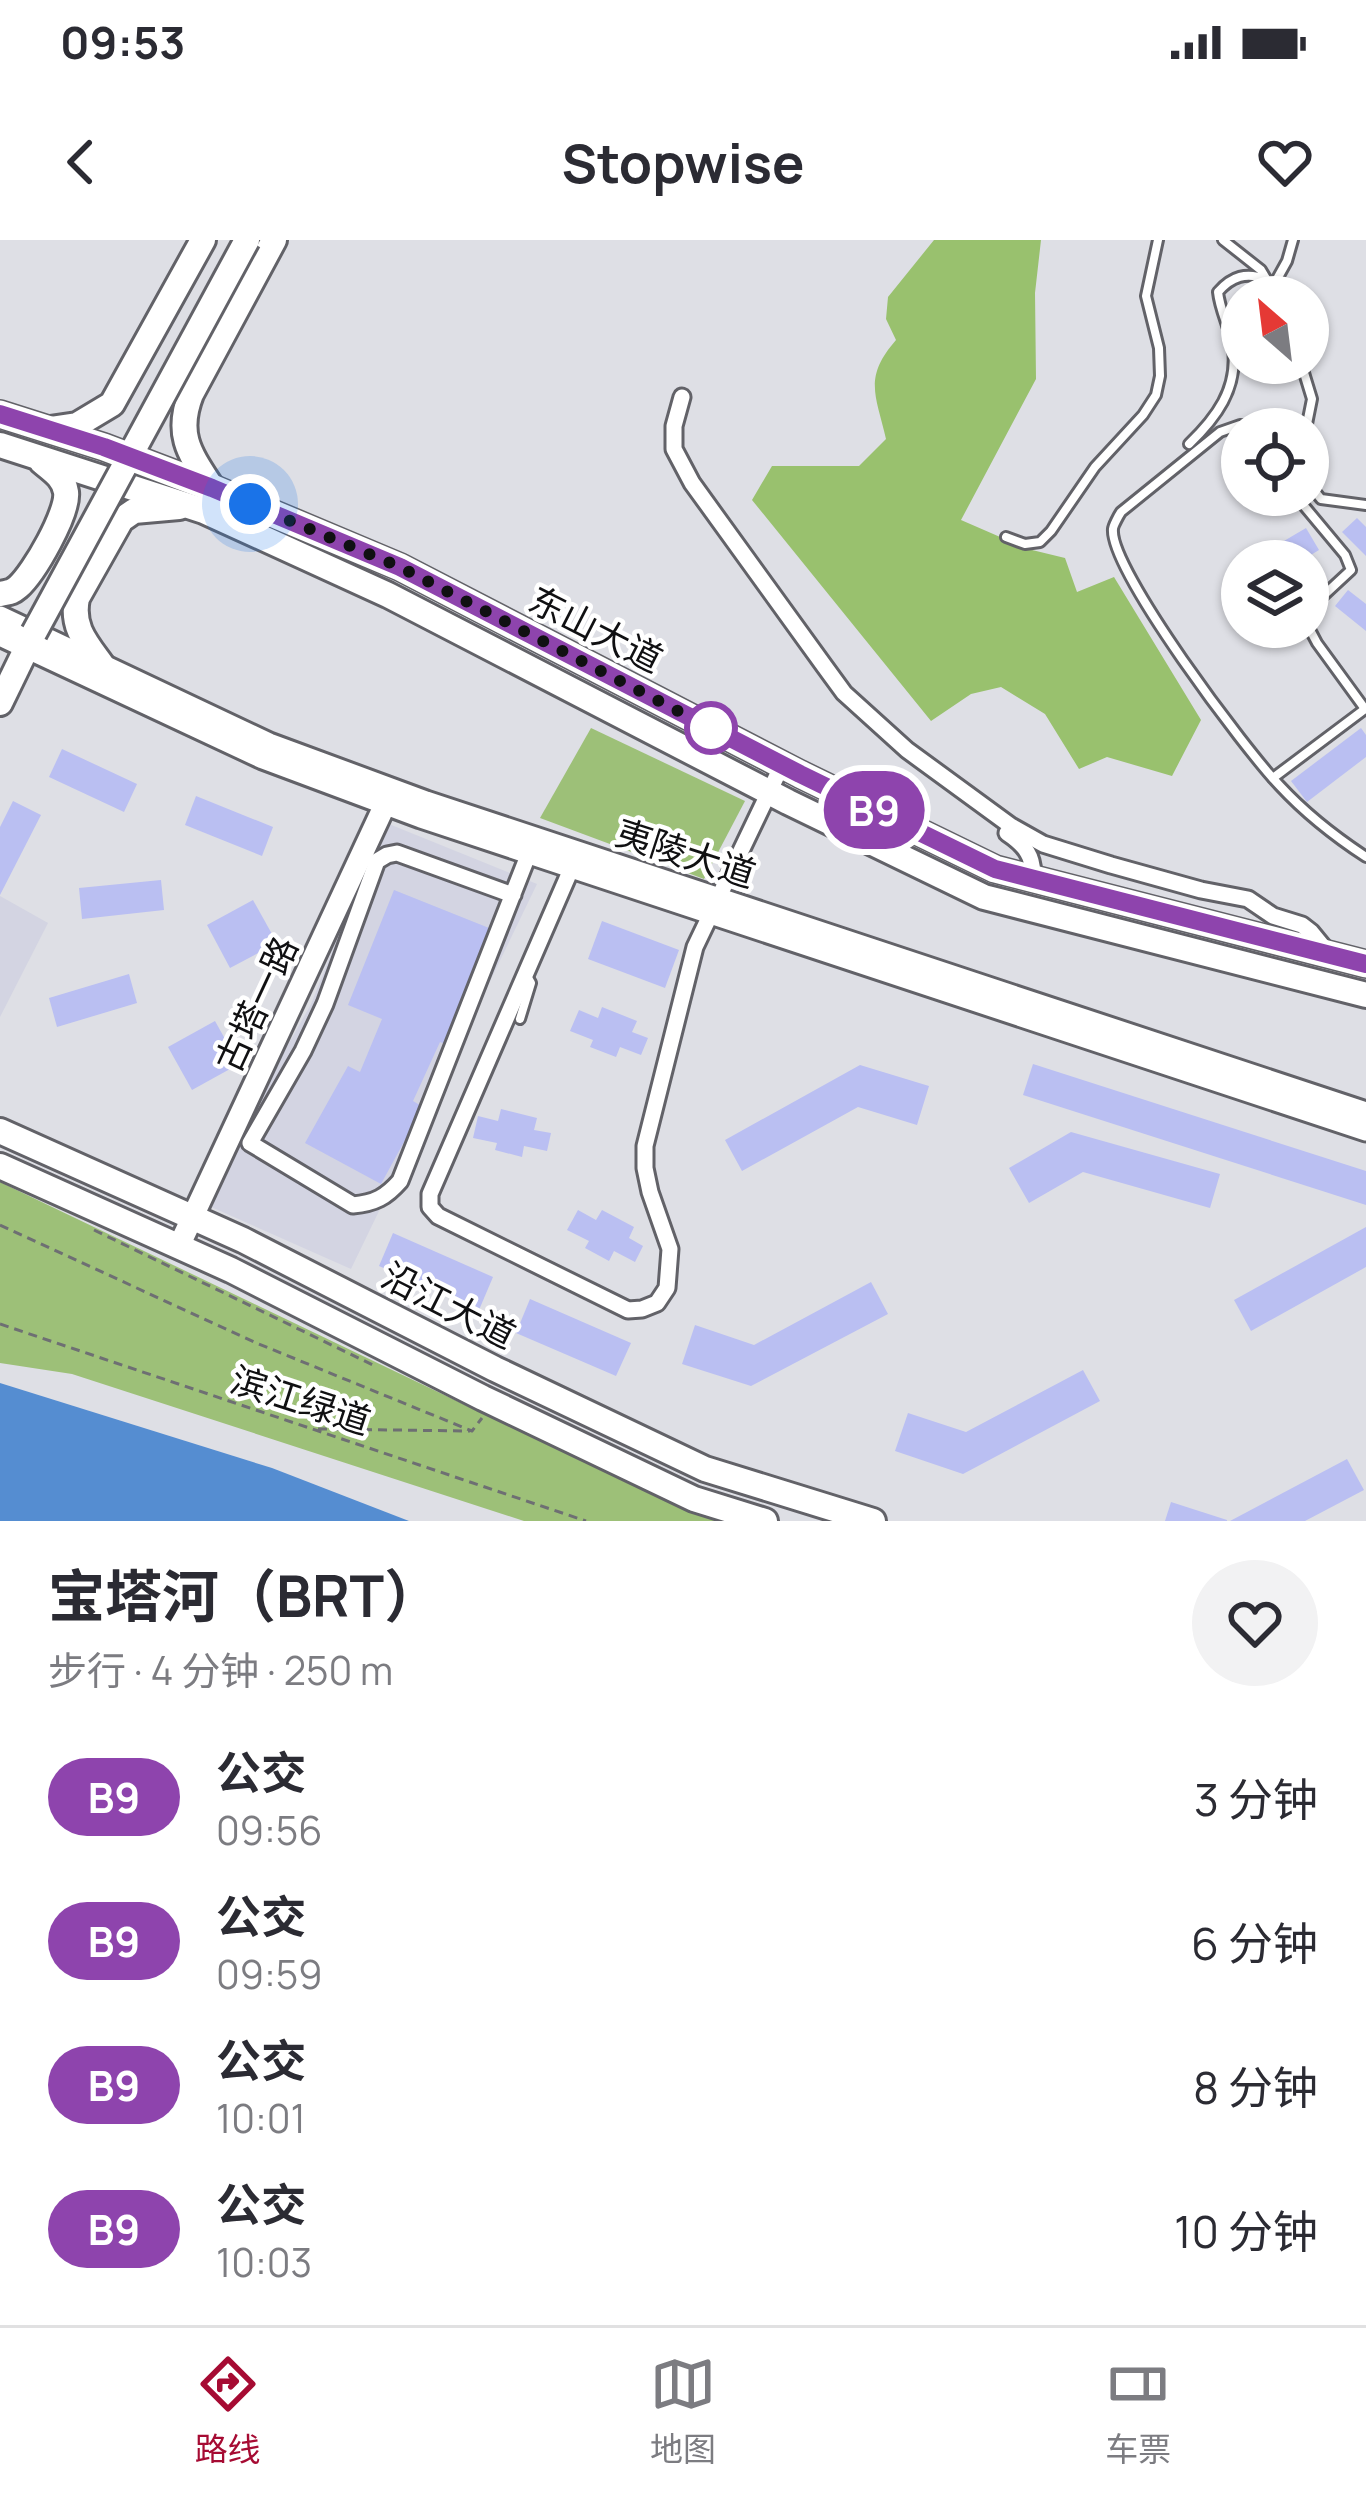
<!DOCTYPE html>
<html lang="zh">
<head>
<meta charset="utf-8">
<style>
  :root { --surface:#fff; --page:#f2f2f3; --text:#2b2b33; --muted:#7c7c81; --line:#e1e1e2; --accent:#a60b33 }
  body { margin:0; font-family:Manrope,"Noto Sans SC",sans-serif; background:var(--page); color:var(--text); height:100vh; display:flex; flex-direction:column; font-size:45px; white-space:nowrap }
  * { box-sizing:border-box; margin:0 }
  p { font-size:39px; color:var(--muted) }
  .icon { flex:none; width:66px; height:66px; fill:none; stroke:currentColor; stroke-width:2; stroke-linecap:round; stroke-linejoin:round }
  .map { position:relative; height:1281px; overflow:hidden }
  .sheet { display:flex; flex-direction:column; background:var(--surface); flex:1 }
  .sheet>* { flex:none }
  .badge { padding:0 24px; border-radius:39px; font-size:42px; line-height:78px }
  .needle { width:78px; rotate:332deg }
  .tools { position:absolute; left:1221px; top:36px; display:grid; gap:24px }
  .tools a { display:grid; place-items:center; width:108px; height:108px; border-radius:50%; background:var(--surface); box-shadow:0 3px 9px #0004; font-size:60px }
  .you { position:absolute; width:60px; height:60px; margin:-30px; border:9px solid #fff; border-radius:50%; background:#1a73e8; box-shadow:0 0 0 18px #1a73e833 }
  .map>.badge { position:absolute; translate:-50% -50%; box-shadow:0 0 0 6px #fff }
  .round { display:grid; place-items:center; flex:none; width:126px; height:126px; border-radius:63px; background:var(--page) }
  .overview { display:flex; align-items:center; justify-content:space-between; height:204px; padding:0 48px }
  h1 { font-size:57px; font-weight:700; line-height:90px }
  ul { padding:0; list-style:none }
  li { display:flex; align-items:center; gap:36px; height:144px; padding:0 48px }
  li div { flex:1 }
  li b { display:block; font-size:45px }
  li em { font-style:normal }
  li .badge { min-width:132px; font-weight:700; text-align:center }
  .status { display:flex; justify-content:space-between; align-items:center; height:84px; padding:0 60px; background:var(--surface); direction:ltr }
  .status svg { height:33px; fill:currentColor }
  header { display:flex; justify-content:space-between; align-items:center; height:156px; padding:0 48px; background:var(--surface); font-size:54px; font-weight:700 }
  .menu { display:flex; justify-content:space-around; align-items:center; height:168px; border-top:3px solid var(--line); background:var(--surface); font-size:33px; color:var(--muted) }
  .menu a { display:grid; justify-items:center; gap:6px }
  .menu .active { color:var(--accent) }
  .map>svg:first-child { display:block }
</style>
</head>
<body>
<div class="status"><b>09:53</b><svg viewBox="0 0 49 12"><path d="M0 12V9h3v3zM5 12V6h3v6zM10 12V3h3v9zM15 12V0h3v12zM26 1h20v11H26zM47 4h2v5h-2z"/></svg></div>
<header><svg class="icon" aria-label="back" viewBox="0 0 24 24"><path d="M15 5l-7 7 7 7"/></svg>Stopwise<svg class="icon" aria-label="heart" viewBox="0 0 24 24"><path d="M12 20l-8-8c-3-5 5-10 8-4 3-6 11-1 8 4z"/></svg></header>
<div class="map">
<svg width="1366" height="1281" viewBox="0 0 1366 1281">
  <rect width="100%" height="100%" fill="#dedfe5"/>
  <g fill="#d3d4e2">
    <path d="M384 582 537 644 351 1029 200 962 311 764Z"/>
    <path d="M0 656 48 683 0 777Z"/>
  </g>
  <g fill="#9dc078">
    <path d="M591 488 745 561 704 639 540 578Z"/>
    <path d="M0 942 651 1254 725 1281H524L72 1134 0 1123Z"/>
  </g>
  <path fill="#99c16e" d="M934 0H1041L1035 53 1036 139 961 280 1028 309 1065 318 1077 352 1114 337 1201 480 1172 536 1107 517 1079 529 1045 474 1001 447 971 454 931 481 752 260 772 226H859L886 199C876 155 863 138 896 100L886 79 888 57Z"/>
  <path fill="#558dd1" d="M0 1143 272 1228 409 1281H0Z"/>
  <g fill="#babff2">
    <path d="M1357 278 1366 287V316L1342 292Z"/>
    <path d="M1306 288 1319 310 1301 321H1250Z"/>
    <path d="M1348 350 1366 364V391L1335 366Z"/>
    <path d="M1361 488 1366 495V517L1307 562 1291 541Z"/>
    <path d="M62 509 137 544 124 572 49 537Z"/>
    <path d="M196 556 273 587 262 616 185 585Z"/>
    <path d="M13 561 41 575 0 655V587Z"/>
    <path d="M161 640 164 670 82 679 79 648Z"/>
    <path d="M394 650 494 690 448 805 440 802 413 861 423 867 381 944 305 903 348 826 360 832 382 779 348 765Z"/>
    <path d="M253 660 277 703 230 728 207 685Z"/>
    <path d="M602 681 679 710 665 748 588 719Z"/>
    <path d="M129 734 137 763 57 787 49 758Z"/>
    <path d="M602 767 637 781 632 792 648 798 641 815 620 807 616 817 590 807 593 800 570 791 579 770 598 778Z"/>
    <path d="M215 781 239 824 192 850 168 807Z"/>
    <path d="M1033 824 1366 931V965L1023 855Z"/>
    <path d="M860 825 929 846 917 885 858 867 742 931 725 900Z"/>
    <path d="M501 869 537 878 534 890 551 893 547 911 524 906 522 917 495 910 497 903 473 898 478 876 498 881Z"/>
    <path d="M1071 892 1220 934 1210 968 1083 932 1029 963 1009 928Z"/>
    <path d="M578 970 596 980 602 970 634 987 629 998 643 1006 635 1022 614 1011 609 1021 585 1008 589 1001 567 990Z"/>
    <path d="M1366 987V1027L1251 1091 1234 1060Z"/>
    <path d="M393 993 493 1037 479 1070 379 1026Z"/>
    <path d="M871 1042 888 1074 751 1146 682 1124 695 1085 754 1105Z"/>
    <path d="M530 1059 631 1103 616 1136 516 1093Z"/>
    <path d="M1083 1130 1100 1161 963 1234 895 1211 908 1173 966 1192Z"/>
    <path d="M1347 1219 1364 1250 1305 1281H1230Z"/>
    <path d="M1171 1262 1227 1280V1281H1165Z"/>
  </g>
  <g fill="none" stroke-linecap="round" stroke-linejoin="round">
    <g stroke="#626268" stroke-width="14">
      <g id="lane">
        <path d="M1223 0 1261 30 1277 57"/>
        <path d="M1272 48 1287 21 1293 0"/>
        <path d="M1301 123 1312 159 1306 189"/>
        <path d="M1259 189 1257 186 1240 185 1220 192 1121 272C1119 275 1113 286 1113 289 1109 329 1247 512 1280 546 1306 574 1334 596 1366 617"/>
        <path d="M1189 204C1216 178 1238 149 1233 109 1231 90 1220 72 1218 52 1232 36 1246 32 1266 39"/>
        <path d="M1308 243 1321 259 1366 265"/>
        <path d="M1295 255 1345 315 1351 330 1309 369 1308 377"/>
        <path d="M1006 297 1025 304 1040 302 1051 291 1095 227 1143 175 1156 155 1160 136 1159 108 1146 56 1158 0"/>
        <path d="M1308 386 1317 403 1365 469"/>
        <path d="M1273 538 1365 469"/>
        <path d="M520 779 531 743 527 736"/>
      </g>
    </g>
    <g stroke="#626268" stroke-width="21">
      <g id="street">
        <path d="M682 157 674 186V209L692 243 825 427 844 453 907 510 1011 586 1043 604 1111 625 1201 650 1248 659 1273 676 1302 685 1311 692 1329 714"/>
        <path d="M1007 593C1025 605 1035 617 1032 639"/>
        <path d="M572 627 430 954V967L438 976 628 1070 642 1069 657 1063 667 1048 670 1009 650 952 645 928V906L695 707 782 525"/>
        <path d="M513 655 397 613 387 615 377 621 325 764 303 811 250 903 353 965C375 963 386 957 400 941L529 613"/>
      </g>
    </g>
    <g stroke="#626268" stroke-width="27">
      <g id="secondary">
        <path d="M0 377 269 504 426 562 1366 873"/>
        <path d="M0 395 263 518 421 577 1366 890"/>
        <path d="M179 1006 389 556"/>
      </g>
    </g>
    <g stroke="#626268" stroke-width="30">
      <g id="primary">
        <path d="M0 174 104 207 212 248 400 327 800 534 995 629 1366 724"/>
        <path d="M50 189 77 185 112 164 203 0"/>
        <path d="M0 205 204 271 388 355 788 562 984 657 1366 755"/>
        <path d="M212 248C190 214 175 195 191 154L274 0"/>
        <path d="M0 354C9 352 11 353 18 347 34 333 69 272 66 252 64 238 53 231 42 222"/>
        <path d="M102 425C86 403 71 387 77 358L121 280 134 271 179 267"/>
        <path d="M0 463 34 393"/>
        <path d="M0 891 243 1000 495 1129 705 1229 873 1281"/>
        <path d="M0 926 231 1030 483 1158 694 1259 765 1281"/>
      </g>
    </g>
    <g stroke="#6e6f73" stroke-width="3" stroke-dasharray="9 6" stroke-linecap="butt">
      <path d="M0 985 254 1102 472 1191 482 1178"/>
      <path d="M94 990 377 1127"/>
      <path d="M0 1084 586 1281"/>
      <path d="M318 1189 470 1191"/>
    </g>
    <use href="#lane" stroke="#fff" stroke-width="8"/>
    <use href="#street" stroke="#fff" stroke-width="15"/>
    <use href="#secondary" stroke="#fff" stroke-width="21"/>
    <use href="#primary" stroke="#fff" stroke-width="24"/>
    <g stroke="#626268" stroke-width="30" stroke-linecap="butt">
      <path id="primary-bridge" d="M34 393 247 0"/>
    </g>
    <use href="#primary-bridge" stroke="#fff" stroke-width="24"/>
  </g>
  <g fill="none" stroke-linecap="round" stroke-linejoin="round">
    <g stroke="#fff" stroke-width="27">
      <path id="line" d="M0 174 104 207 212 248 400 327 800 534 995 629 1366 724"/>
    </g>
    <use href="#line" stroke="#8e44ad" stroke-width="18"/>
    <path stroke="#101012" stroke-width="12" stroke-dasharray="0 21.6" d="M250 264 400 327 711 488"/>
  </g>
  <circle fill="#fff" stroke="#8e44ad" stroke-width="6" cx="711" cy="488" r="24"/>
  <g text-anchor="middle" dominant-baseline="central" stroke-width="9" stroke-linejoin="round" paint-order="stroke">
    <g font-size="36" fill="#101012" stroke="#fff">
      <text transform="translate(596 389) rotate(27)">东山大道</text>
      <text transform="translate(686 613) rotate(18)">夷陵大道</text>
      <text transform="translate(256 764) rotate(-65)">古塔一路</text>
      <text transform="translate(449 1065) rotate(27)">沿江大道</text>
      <text transform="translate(301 1160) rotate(18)">滨江绿道</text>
    </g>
  </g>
</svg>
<div class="tools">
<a><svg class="needle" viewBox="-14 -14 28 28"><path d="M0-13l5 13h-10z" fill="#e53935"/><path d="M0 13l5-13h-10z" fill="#7c7c81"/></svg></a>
<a><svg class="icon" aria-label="locate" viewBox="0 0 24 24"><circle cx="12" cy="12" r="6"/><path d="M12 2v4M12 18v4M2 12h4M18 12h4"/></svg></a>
<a><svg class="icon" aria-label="layers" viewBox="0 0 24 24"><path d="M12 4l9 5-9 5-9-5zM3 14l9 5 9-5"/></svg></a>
</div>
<div class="you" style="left:250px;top:264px"></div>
<b class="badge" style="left:874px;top:570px;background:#8e44ad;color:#fff">B9</b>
</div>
<section class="sheet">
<div class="overview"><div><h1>宝塔河（BRT）</h1><p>步行 · 4 分钟 · 250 m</p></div><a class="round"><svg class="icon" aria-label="heart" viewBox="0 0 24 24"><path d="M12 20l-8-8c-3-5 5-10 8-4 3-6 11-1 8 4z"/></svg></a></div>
<ul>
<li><span class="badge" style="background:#8e44ad;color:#fff">B9</span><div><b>公交</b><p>09:56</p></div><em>3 分钟</em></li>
<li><span class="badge" style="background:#8e44ad;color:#fff">B9</span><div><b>公交</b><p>09:59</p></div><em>6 分钟</em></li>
<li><span class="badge" style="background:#8e44ad;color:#fff">B9</span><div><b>公交</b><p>10:01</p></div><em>8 分钟</em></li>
<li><span class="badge" style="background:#8e44ad;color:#fff">B9</span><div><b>公交</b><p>10:03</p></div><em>10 分钟</em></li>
</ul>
</section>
<nav class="menu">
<a class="active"><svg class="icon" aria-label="directions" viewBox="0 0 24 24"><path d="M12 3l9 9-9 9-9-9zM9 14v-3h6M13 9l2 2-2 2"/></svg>路线</a>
<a><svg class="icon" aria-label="map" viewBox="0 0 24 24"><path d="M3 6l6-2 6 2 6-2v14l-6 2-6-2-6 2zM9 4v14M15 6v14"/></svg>地图</a>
<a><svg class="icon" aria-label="tickets" viewBox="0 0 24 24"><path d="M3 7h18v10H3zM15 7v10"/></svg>车票</a>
</nav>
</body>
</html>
